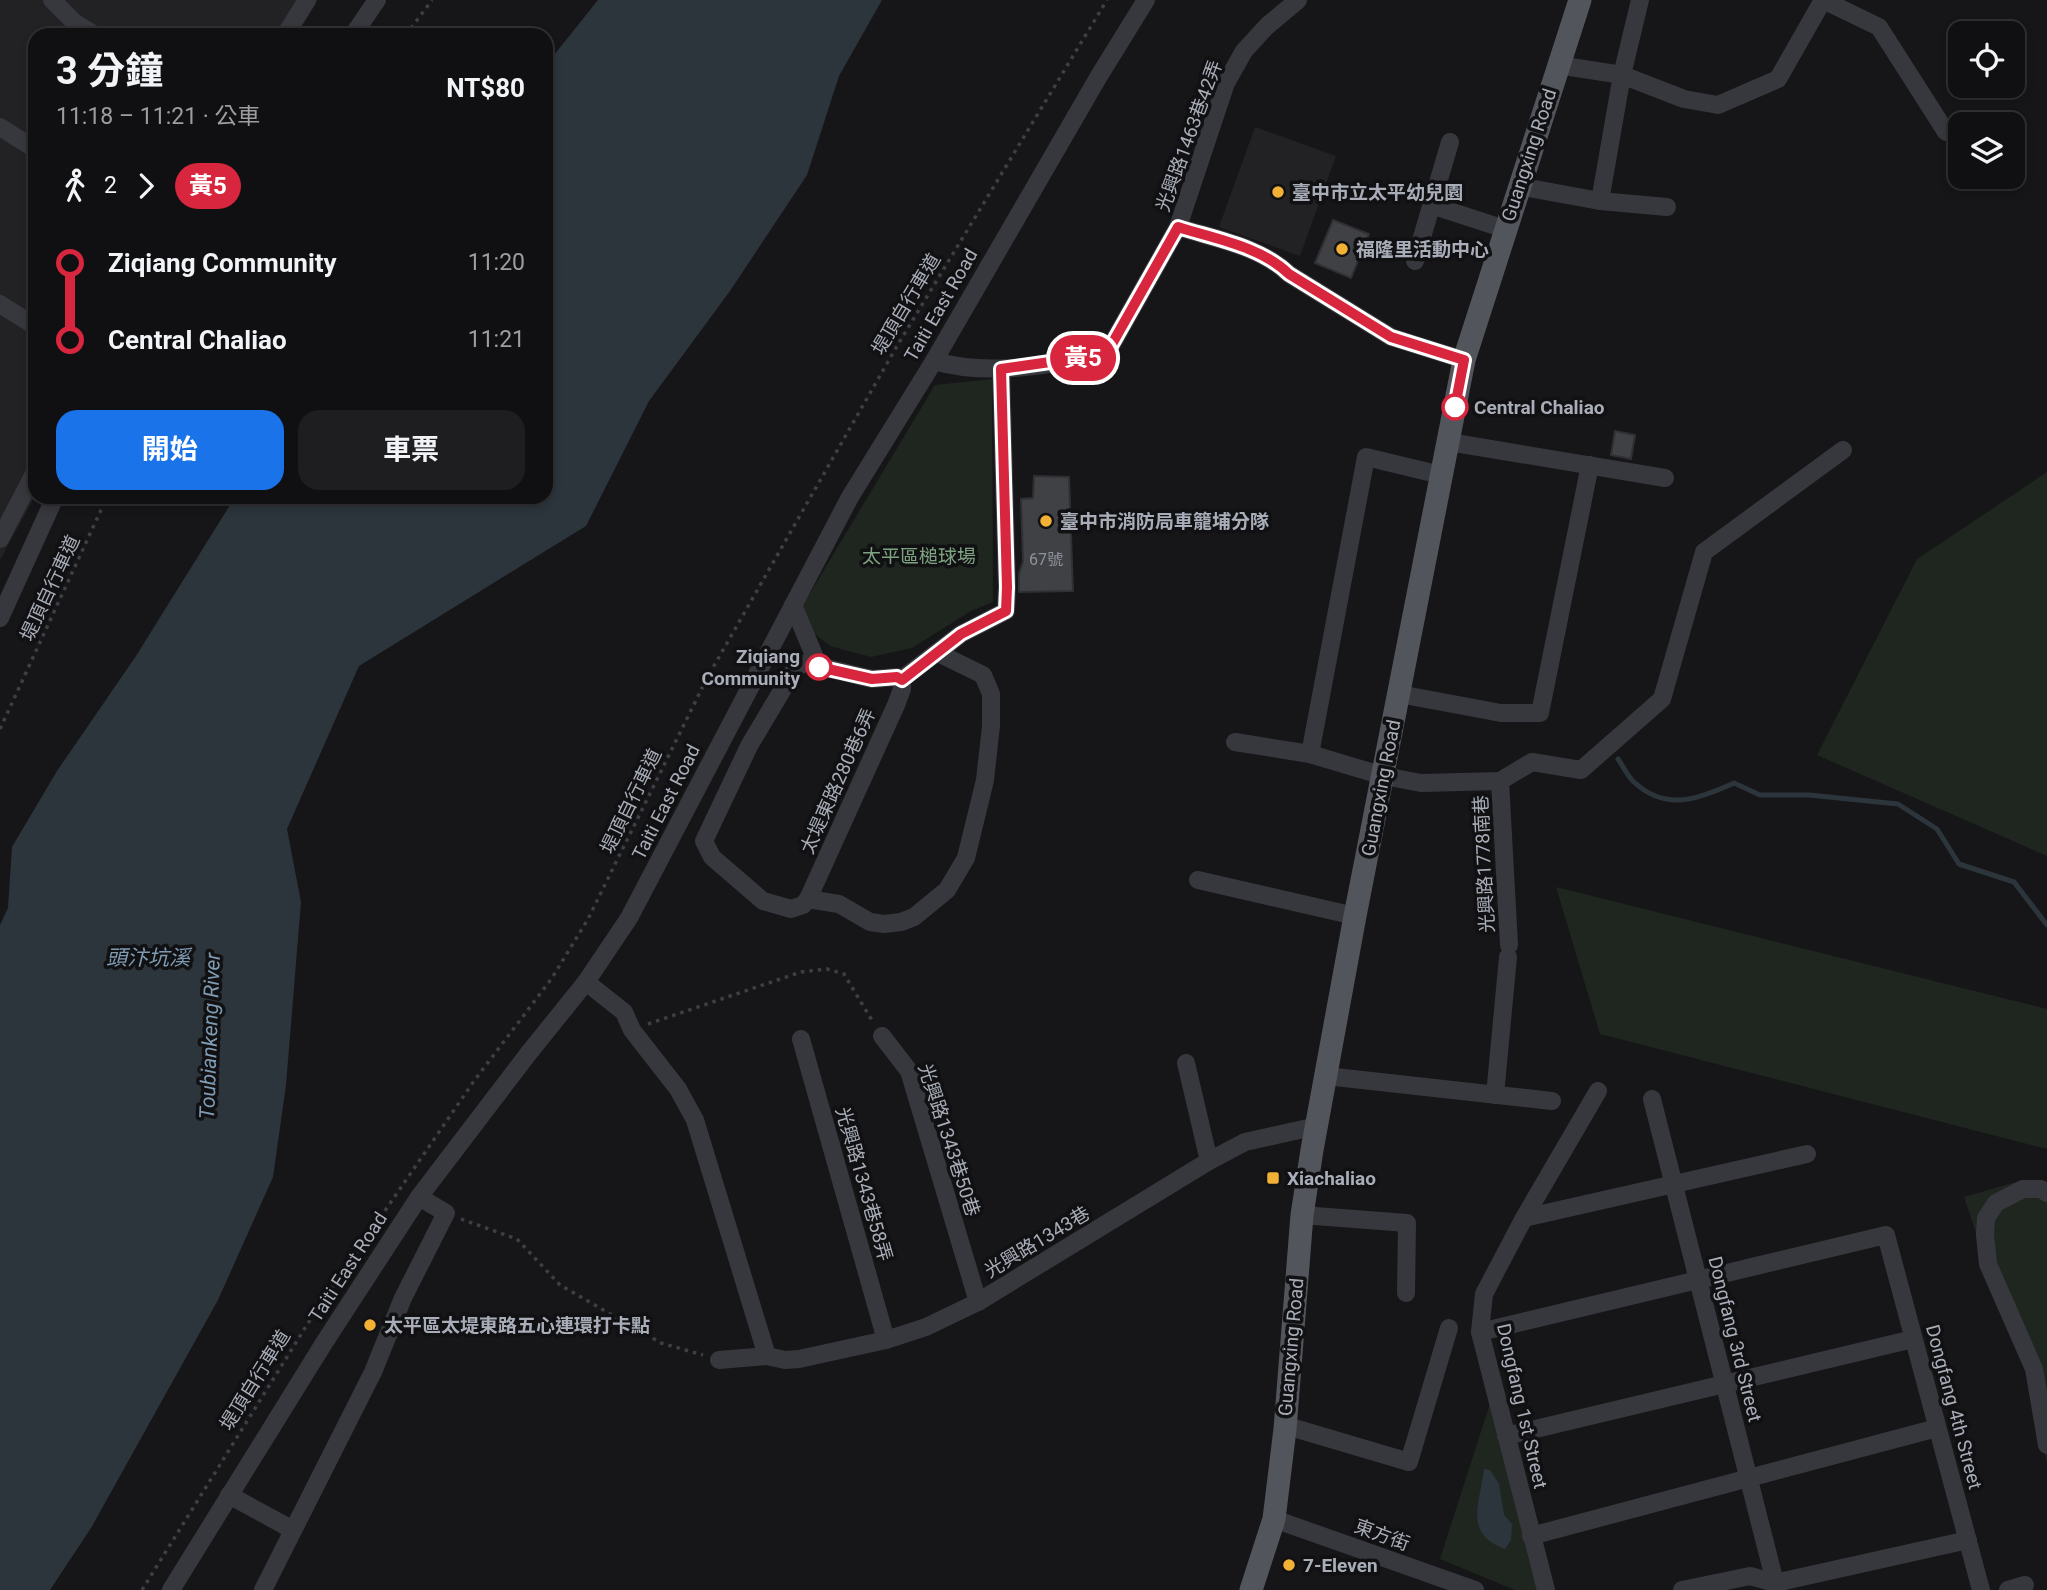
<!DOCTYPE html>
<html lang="zh-TW">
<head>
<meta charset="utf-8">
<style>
  :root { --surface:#101012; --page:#1e1e20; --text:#f1f3f6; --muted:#9c9d9f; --line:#303032; --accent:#1a73e8 }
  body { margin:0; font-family:Roboto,"Noto Sans TC",sans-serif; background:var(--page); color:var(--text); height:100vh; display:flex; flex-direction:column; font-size:26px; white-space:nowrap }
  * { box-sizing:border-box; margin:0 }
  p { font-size:23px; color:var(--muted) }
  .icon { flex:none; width:38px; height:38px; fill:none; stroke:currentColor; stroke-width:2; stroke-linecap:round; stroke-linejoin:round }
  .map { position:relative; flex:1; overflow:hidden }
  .panel { position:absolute; left:28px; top:28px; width:525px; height:476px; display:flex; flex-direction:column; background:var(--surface); border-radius:21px; box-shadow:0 4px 10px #0003,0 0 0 2px var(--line) }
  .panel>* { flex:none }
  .badge { padding:0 14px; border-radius:23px; font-size:24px; line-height:46px }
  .fabs { position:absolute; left:1948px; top:21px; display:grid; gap:14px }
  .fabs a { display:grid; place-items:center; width:77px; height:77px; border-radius:14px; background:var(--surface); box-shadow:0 4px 10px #0003,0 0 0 2px var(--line); font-size:35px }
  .map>.badge { position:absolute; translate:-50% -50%; box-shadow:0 0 0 4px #fff }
  .legs { display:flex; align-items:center; gap:10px; height:77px; padding:0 28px; font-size:23px }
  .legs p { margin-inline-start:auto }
  .overview { display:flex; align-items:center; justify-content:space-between; height:119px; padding:0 28px }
  h1 { font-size:38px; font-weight:700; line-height:52px }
  .cta { display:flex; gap:14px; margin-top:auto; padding:14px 28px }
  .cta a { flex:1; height:80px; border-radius:21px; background:var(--accent); color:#fff; font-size:28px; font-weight:700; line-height:80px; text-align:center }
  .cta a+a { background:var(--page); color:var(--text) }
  ul { padding:0 28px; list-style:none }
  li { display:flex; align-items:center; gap:24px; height:77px; font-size:26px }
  li i { display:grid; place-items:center; width:10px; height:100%; margin:0 9px; background:currentColor }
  li i::after { content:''; width:18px; height:18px; margin:-9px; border:5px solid; border-radius:50%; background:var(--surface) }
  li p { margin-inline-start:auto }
  li:first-child i { background:linear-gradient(#0000 50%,currentColor 0) }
  li:last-child i { background:linear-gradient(currentColor 50%,#0000 0) }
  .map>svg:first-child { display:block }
</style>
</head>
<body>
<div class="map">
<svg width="2047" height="1590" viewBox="0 0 2047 1590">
  <rect width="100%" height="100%" fill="#161618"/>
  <g fill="#222225">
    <path d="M0 0H318L297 35H35V496L0 560Z"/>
    <path d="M1255 127 1336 156 1300 256 1219 227Z"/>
  </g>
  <g fill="#1e261f">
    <path d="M992 379 993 602 971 611 912 648 871 657 830 646 804 625 803 605 935 385Z"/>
    <path d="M2047 472V856L1817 755 1917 559Z"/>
    <path d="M1556 887 2047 1009V1149L1600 1034Z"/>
    <path d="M2023 1180 2047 1192V1463L2014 1315 1980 1245 1964 1197Z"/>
    <path d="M1494 1391 1538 1590H1515L1440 1559Z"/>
  </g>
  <g fill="#2c353c">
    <path d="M598 0H882L839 76 807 175 730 291 649 401 586 526 359 666 287 829 301 902 286 1085 273 1177 218 1300 91 1528 50 1590H0V925L8 908 12 847 57 771 136 656 235 497H546V65Z"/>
    <path d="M1484 1469 1490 1470 1499 1484 1504 1515 1512 1524 1511 1540 1505 1549C1463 1534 1480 1503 1484 1469Z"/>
  </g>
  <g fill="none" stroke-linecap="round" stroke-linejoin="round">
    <path stroke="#2c353c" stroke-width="5" d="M1618 759C1623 766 1628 777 1634 782 1666 812 1699 799 1734 783L1760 795H1809L1898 804 1937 829 1959 864 2014 882 2047 925"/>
  </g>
  <g fill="#404145" stroke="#303034" stroke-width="2">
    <path d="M1333 220 1369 234 1351 278 1315 263Z"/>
    <path d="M1615 431 1635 435 1631 459 1611 455Z"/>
    <path d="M1034 476 1069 477 1073 591 1019 592V574L1023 561 1021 499 1033 498Z"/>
  </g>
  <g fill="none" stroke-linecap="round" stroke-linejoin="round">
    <g stroke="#3d3f44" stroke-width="3.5" stroke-dasharray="3.5 5" stroke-linecap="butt">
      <path d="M406 35 432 0"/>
      <path d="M707 678 731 688"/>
      <path d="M0 729 107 497"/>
      <path d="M648 1024 801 972 827 969 844 974 873 1022"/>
      <path d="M461 1219 517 1239 560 1285 661 1343 703 1355"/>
      <path d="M142 1590 310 1320 474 1081 552 978 588 919 707 678 897 346 1107 0"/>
    </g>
    <g stroke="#37383d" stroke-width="18">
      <path d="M52 0 75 23 95 35"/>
      <path d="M285 35 307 0"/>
      <path d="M353 35 377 0"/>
      <path d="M1558 65 1622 75 1684 99 1718 105 1778 79 1823 0 1879 27 1946 132"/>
      <path d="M0 127 35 149"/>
      <path d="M1518 186 1600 201 1667 207"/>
      <path d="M1600 201 1622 75 1640 0"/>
      <path d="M1431 205 1505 229"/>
      <path d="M1178 227C1215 239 1260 246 1289 274L1391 337 1464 360"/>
      <path d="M1415 261 1450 142"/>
      <path d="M0 304 35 326"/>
      <path d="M934 361C986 376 1047 366 1099 355L1112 344 1178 227 1226 83 1244 51 1267 26 1298 0"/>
      <path d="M1449 442 1665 478"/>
      <path d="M0 539 35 472"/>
      <path d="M793 605 819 667"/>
      <path d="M0 618 55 497"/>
      <path d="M902 679V689L896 705 808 899 803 905 791 909 763 901 712 857 704 841 749 746 796 667 806 663 872 679 897 677 902 679 961 634 1006 611 1007 587 1001 369"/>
      <path d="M1399 694 1501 713H1540L1590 465"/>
      <path d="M1235 742 1310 754 1384 776 1421 783 1500 781 1532 762 1581 770 1662 699 1704 552 1843 450"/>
      <path d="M1310 754 1366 457 1441 475"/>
      <path d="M1500 781 1509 945"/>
      <path d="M1198 880 1355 916"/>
      <path d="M808 899 839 904 870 922 884 924 901 922 914 917 947 890 966 858 985 780 991 726V694L983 675 938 653"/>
      <path d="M586 982 624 1012 632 1030 678 1089 695 1120 767 1356 785 1360 799 1359 886 1340 926 1327 978 1302 1209 1161 1245 1142 1317 1126"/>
      <path d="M882 1036 909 1071 978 1302"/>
      <path d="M801 1039 886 1340"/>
      <path d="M1186 1063 1209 1161"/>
      <path d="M1326 1076 1552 1101"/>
      <path d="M1495 1095 1508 957"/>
      <path d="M1652 1099 1777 1590"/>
      <path d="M2047 1193 2041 1189H2023L1996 1203 1986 1218 1985 1235 1988 1264 2034 1369 2047 1445"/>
      <path d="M1302 1215 1407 1223 1406 1293"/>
      <path d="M1524 1218 1807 1154"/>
      <path d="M1480 1332 1886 1235 1981 1590"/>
      <path d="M719 1360 767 1356"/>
      <path d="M1285 1429 1294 1428 1409 1462 1449 1328"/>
      <path d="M1506 1436 1913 1339"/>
      <path d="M229 1495 293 1530"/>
      <path d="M1274 1519 1475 1590"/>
      <path d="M1531 1536 1937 1428"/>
      <path d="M171 1590 324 1343 419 1197 528 1054 586 982 629 918 850 497 934 361 1099 76 1146 0"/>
      <path d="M263 1590 373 1372 403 1298 446 1213 419 1197"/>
      <path d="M1546 1590 1480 1332 1484 1294 1524 1218 1598 1091"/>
      <path d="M1682 1590 1750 1576 1775 1583 1968 1540"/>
      <path d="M2008 1590 2025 1585"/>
    </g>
    <path stroke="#53555c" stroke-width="23" d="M1251 1590 1274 1519 1285 1429 1302 1215 1312 1150 1355 916 1464 360 1580 0"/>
  </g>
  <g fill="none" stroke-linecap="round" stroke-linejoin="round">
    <g stroke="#fff" stroke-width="16">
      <path id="line-1" d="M819 667 872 679 897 677 902 680 961 634 1006 611 1007 587 1001 369 1099 355 1112 344 1178 227C1215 239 1260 246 1289 274L1391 337 1464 360 1455 407"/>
    </g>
    <use href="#line-1" stroke="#d7263d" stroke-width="10"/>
  </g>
  <g fill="#f2b134" stroke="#111113" stroke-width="2.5">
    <circle cx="1278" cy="192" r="7"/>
    <circle cx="1342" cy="249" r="7"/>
    <circle cx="1046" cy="521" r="7"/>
    <rect x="1266" y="1171" width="14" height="14" rx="3.5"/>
    <circle cx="370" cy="1325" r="7"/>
    <circle cx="1289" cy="1565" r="7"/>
  </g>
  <g fill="#fff" stroke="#d7263d" stroke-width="3.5">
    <circle cx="1455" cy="407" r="12"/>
    <circle cx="819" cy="667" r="12"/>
  </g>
  <g text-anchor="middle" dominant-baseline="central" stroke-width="7" stroke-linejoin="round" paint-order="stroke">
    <g font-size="16" fill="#8e929b">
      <text x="1046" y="559">67號</text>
    </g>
    <g font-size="19" fill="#a8adb8" stroke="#111113">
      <text transform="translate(1189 136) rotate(-70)">光興路1463巷42弄</text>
      <text transform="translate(1529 155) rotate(-72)">Guangxing Road</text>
      <text transform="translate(906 304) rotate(-59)">堤頂自行車道</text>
      <text transform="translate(941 305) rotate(-60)">Taiti East Road</text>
      <text transform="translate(50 588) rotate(-65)">堤頂自行車道</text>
      <text transform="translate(838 781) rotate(-66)">太堤東路280巷6弄</text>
      <text transform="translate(1381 788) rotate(-79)">Guangxing Road</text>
      <text transform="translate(631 801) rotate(-64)">堤頂自行車道</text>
      <text transform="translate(666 802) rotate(-63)">Taiti East Road</text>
      <text transform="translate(1484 864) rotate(-93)">光興路1778南巷</text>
      <text transform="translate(949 1140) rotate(72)">光興路1343巷50巷</text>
      <text transform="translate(864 1184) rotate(74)">光興路1343巷58弄</text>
      <text transform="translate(1037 1242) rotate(-31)">光興路1343巷</text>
      <text transform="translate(348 1267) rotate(-57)">Taiti East Road</text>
      <text transform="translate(1735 1339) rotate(76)">Dongfang 3rd Street</text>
      <text transform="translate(1291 1347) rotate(-85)">Guangxing Road</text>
      <text transform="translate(255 1380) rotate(-58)">堤頂自行車道</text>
      <text transform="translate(1522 1406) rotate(77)">Dongfang 1st Street</text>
      <text transform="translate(1954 1407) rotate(75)">Dongfang 4th Street</text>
      <text transform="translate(1382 1535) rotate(20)">東方街</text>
    </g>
    <g font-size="19" font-weight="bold" fill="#a8adb8" stroke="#111113" text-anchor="start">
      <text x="1292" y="192">臺中市立太平幼兒園</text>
      <text x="1356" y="249">福隆里活動中心</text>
      <text x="1060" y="521">臺中市消防局車籠埔分隊</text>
      <text x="1287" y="1178">Xiachaliao</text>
      <text x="384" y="1325">太平區太堤東路五心連環打卡點</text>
      <text x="1303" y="1565">7-Eleven</text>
    </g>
    <g font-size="19" font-weight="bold" fill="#a8adb8" stroke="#111113" text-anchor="start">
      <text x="1474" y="407">Central Chaliao</text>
      <text x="800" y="656" text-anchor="end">Ziqiang<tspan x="800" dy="22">Community</tspan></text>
    </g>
    <g font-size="19" fill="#7fa381" stroke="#111113">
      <text x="919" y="556">太平區槌球場</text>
    </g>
    <g font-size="21" font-style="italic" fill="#7f9bb3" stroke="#111113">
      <text x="148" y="958">頭汴坑溪</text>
      <text transform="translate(210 1036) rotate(-88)">Toubiankeng River</text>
    </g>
  </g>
</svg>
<div class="fabs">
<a><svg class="icon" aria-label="locate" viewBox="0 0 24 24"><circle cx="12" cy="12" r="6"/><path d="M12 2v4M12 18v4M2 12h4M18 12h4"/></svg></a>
<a><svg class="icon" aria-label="layers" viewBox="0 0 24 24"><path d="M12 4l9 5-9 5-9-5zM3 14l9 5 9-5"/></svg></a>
</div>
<b class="badge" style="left:1083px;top:358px;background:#d7263d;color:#fff">黃5</b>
<section class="panel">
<div class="overview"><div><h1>3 分鐘</h1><p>11:18 – 11:21 · 公車</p></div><b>NT$80</b></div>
<div class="legs"><svg class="icon" aria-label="walk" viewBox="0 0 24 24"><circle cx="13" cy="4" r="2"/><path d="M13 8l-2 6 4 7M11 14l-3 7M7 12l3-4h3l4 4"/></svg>2<svg class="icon" aria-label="forward" viewBox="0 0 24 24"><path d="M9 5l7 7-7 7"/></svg><b class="badge" style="background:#d7263d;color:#fff">黃5</b></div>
<ul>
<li><i style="color:#d7263d"></i><b>Ziqiang Community</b><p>11:20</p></li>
<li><i style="color:#d7263d"></i><b>Central Chaliao</b><p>11:21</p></li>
</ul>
<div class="cta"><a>開始</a><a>車票</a></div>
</section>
</div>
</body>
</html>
